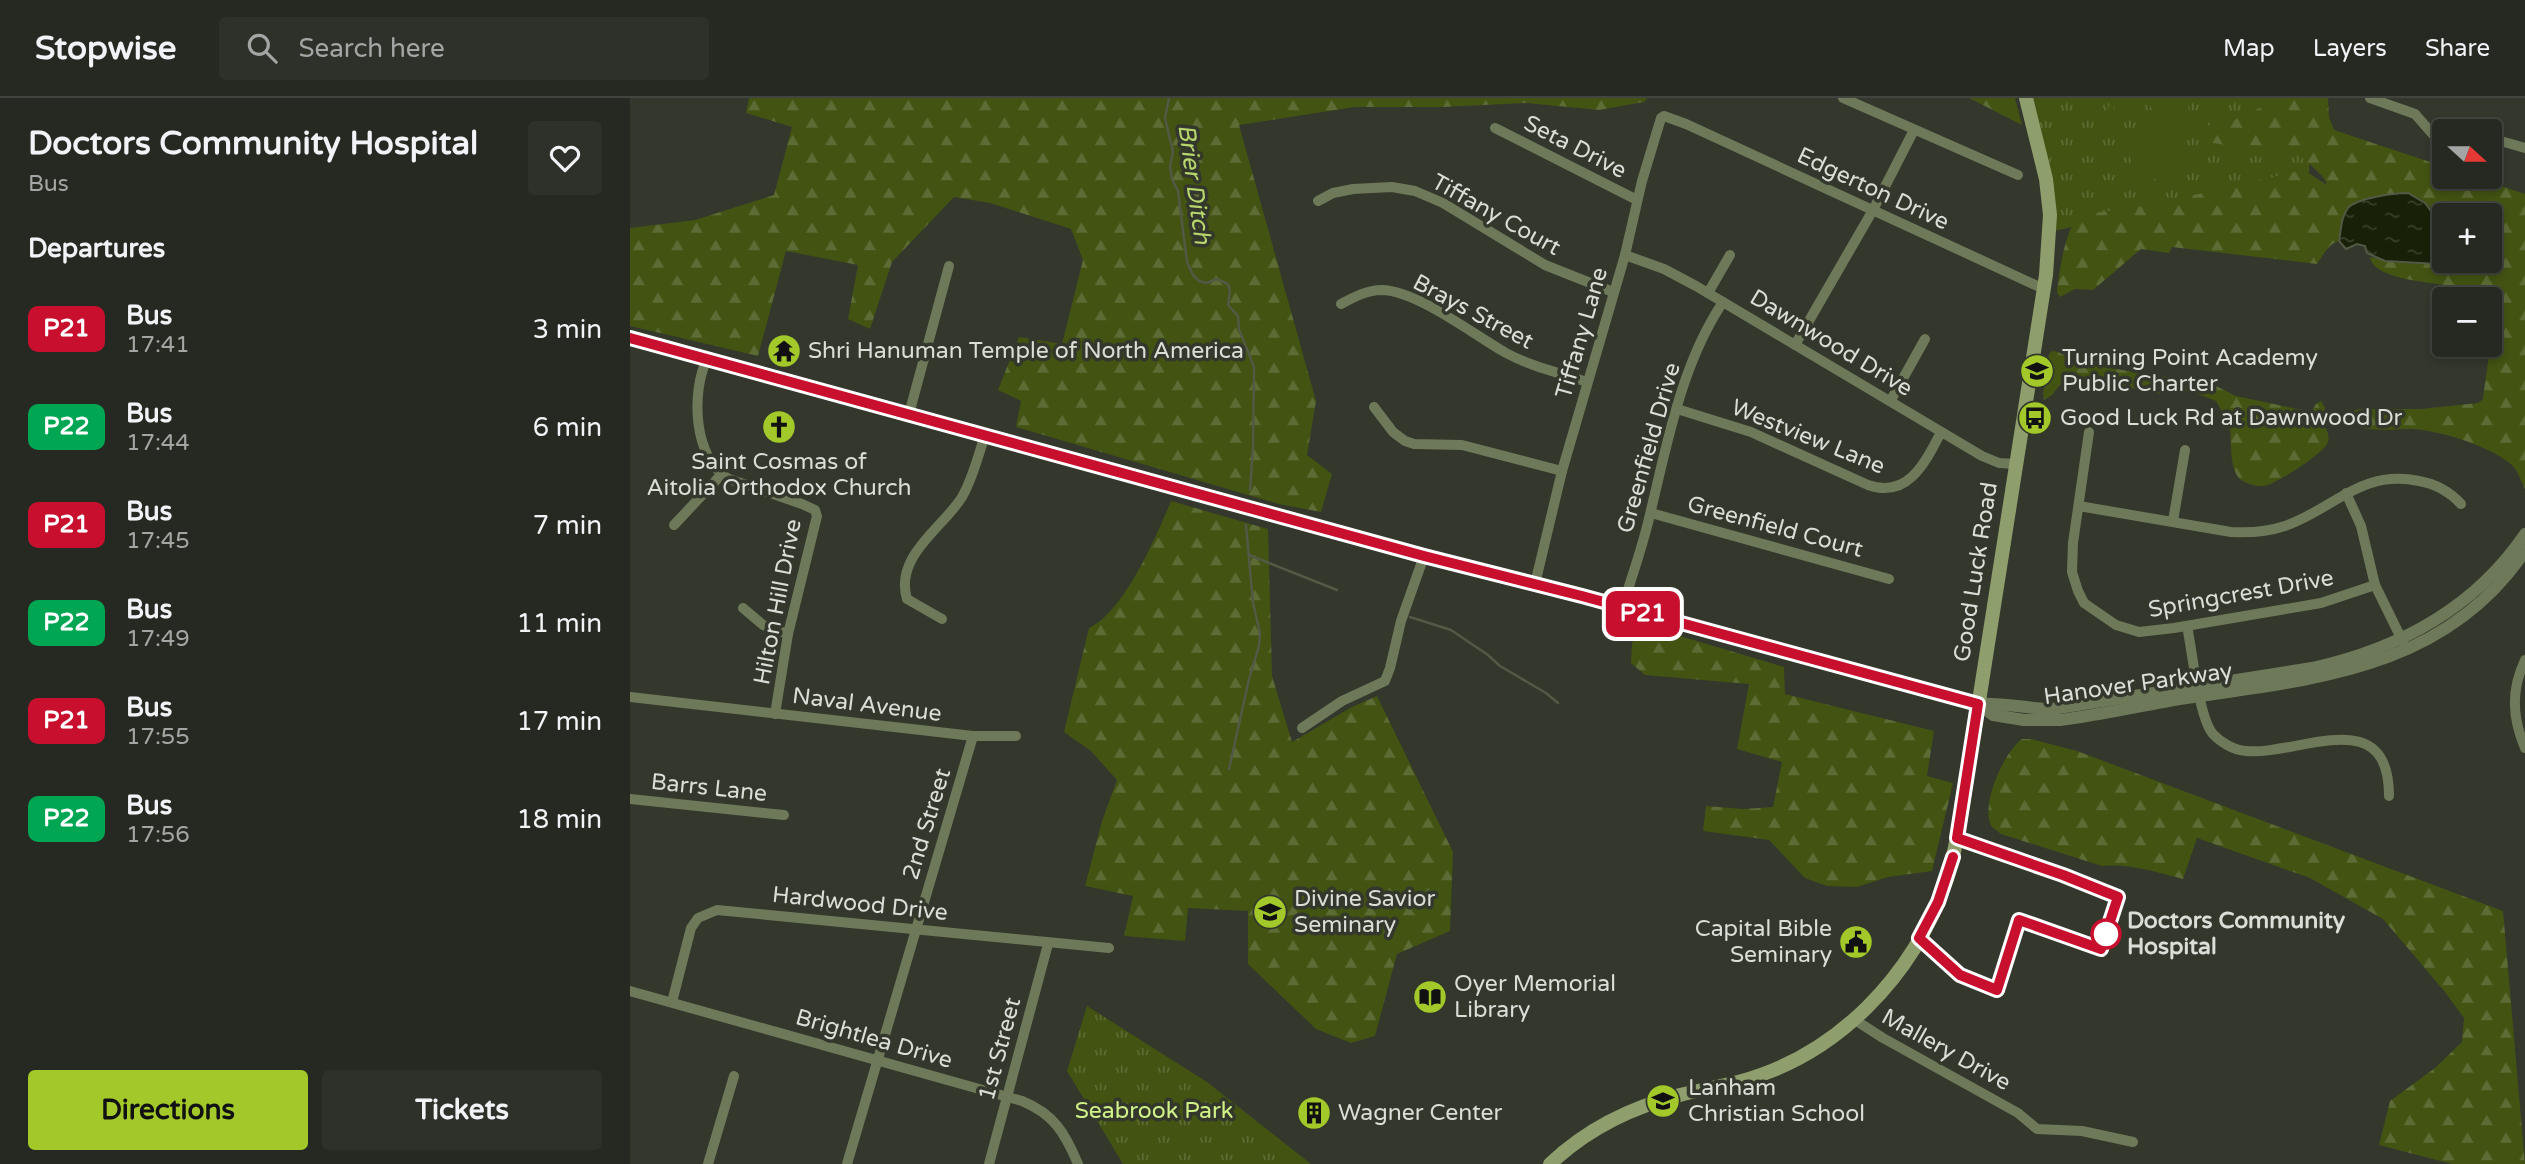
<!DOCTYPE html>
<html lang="en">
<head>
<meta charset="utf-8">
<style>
  :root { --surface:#262921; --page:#2e312a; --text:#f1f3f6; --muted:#a4a6a5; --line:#42453f; --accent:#a2c929 }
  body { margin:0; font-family:"Varela Round",sans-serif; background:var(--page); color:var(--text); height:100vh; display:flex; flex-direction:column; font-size:26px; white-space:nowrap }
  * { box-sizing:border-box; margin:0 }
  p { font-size:23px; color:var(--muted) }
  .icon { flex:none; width:38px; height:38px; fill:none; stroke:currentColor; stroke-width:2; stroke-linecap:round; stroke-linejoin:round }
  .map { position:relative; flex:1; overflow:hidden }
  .drawer { display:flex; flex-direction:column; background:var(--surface); width:630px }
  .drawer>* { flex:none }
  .badge { padding:0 14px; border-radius:10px; font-size:24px; line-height:46px }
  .needle { width:46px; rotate:111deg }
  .buttons { position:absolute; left:1802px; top:21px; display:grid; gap:14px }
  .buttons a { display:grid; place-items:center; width:70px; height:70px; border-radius:7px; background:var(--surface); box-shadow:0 4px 10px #0003,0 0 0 2px var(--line); font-size:35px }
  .map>.badge { position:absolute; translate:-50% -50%; box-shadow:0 0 0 4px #fff }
  h2 { padding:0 28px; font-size:26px; line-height:63px }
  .round { display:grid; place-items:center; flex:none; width:74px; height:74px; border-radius:7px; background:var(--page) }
  .headline { display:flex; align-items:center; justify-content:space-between; height:119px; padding:0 28px }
  h1 { font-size:33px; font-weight:800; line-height:52px }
  .cta { display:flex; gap:14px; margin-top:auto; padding:14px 28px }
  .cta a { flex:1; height:80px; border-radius:7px; background:var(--accent); color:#111; font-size:28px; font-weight:800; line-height:80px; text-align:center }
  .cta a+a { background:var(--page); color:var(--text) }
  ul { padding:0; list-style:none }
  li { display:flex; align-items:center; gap:21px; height:98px; padding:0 28px }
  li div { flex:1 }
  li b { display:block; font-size:26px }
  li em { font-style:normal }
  li .badge { min-width:77px; font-weight:700; text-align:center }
  header { display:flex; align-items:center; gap:42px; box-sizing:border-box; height:98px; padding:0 35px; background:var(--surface); border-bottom:2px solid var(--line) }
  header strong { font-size:33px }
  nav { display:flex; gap:38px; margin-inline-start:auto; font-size:24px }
  .search { width:490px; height:63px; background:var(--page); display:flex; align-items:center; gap:18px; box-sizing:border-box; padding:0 24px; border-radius:7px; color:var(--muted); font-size:26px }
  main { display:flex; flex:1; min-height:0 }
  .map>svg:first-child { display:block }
</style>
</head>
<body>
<header>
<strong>Stopwise</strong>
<div class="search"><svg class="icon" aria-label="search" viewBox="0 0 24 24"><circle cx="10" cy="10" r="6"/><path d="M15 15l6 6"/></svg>Search here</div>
<nav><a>Map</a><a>Layers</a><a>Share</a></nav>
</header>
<main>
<section class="drawer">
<div class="headline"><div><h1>Doctors Community Hospital</h1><p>Bus</p></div><a class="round"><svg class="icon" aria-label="heart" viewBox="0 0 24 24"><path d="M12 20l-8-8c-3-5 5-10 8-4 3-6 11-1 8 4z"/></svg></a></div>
<h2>Departures</h2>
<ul>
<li><span class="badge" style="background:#c8102e;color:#fff">P21</span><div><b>Bus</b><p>17:41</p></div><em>3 min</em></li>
<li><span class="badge" style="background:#00a651;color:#fff">P22</span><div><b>Bus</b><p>17:44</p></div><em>6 min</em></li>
<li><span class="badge" style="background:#c8102e;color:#fff">P21</span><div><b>Bus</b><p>17:45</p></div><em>7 min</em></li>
<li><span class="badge" style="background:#00a651;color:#fff">P22</span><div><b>Bus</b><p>17:49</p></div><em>11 min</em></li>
<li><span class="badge" style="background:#c8102e;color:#fff">P21</span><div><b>Bus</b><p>17:55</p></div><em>17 min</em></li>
<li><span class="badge" style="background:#00a651;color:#fff">P22</span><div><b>Bus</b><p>17:56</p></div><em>18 min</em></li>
</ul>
<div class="cta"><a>Directions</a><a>Tickets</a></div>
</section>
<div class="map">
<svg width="1895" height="1066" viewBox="0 0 1895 1066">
  <defs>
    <pattern id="grass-tufts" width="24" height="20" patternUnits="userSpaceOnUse" patternTransform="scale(1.75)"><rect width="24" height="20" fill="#425312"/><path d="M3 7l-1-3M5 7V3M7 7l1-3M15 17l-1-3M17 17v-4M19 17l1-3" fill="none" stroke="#5d6b34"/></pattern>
    <pattern id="forest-firs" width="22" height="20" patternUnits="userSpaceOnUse" patternTransform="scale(1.75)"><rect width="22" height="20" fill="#425312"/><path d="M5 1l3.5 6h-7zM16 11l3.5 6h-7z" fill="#5d6b34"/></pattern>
    <pattern id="water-ripples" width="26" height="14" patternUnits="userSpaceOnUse" patternTransform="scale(1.75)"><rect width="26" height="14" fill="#182007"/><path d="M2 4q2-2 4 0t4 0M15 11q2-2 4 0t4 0" fill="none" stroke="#39402a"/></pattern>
  </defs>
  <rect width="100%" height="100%" fill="#33372c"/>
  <g fill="url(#grass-tufts)">
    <path d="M1396 0H1681L1679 78 1419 134Z"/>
    <path d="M457 908 577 984 681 1066H493L437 973Z"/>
  </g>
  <g fill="url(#forest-firs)">
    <path d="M119 0H1017L1014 4 969 12 896 5 813 9H725L609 27 686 303 677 357 702 376 691 414 649 406 386 329 391 303 368 292 389 239 432 246 453 162 441 131 360 105 324 99 262 164 240 231 218 221 228 167 156 153 128 258 0 228V130L65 122 144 97 162 29 116 15Z"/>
    <path d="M1339 0H1385L1392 27Z"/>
    <path d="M1651 0H1698L1699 19 1704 32 1815 69V79H1844L1895 96V391C1891 383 1888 373 1882 367 1860 348 1809 332 1781 331 1762 330 1731 337 1718 321L1719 315 1728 311H1791L1848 305 1853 301C1855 281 1868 214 1859 199 1849 182 1745 191 1740 159L1769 165 1808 166 1815 162 1860 163V117H1815V132C1809 124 1803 112 1796 105 1778 88 1729 97 1715 116 1711 123 1711 135 1709 143 1698 146 1693 157 1687 166L1542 149 1539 155 1511 151 1463 192 1445 191 1430 199 1427 194C1429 175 1435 129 1450 117L1520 107 1664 74 1680 76 1697 87C1695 80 1689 75 1684 70 1655 42 1651 55 1617 53 1609 53 1603 48 1595 47 1587 45 1582 46 1574 42L1578 29 1583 23 1600 24Z"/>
    <path d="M1422 253C1432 253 1443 263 1454 266L1582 286 1606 298 1681 314 1686 306 1691 303 1695 310C1695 314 1693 317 1693 320 1694 330 1702 337 1697 346 1691 357 1646 386 1634 388 1627 389 1613 385 1609 380 1599 368 1602 346 1600 332 1598 322 1591 312 1586 303L1560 293 1525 296 1457 279 1437 278 1422 297 1414 302 1413 296 1419 256Z"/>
    <path d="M541 403 638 431 642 578 662 644 722 609 747 598 823 754 820 833 767 856 745 938 721 945 686 931 618 866V813L558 810 555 843 494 838 503 798 455 788 472 723 487 682 461 653 434 634 459 530C494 514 526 439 541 403Z"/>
    <path d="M1013 527 1154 569 1155 596 1304 633 1297 678 1323 685 1302 773 1258 779 1227 789 1197 788 1175 780 1139 742 1073 733 1076 708 1113 711 1143 709 1152 664 1107 651 1119 586 1015 577 1001 565 1002 545Z"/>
    <path d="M1392 641H1401L1447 653 1873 813 1895 1066H1822L1749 1047 1760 1003 1805 970 1832 944 1834 920 1815 894 1753 821 1680 780 1567 740 1553 781C1528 774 1497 765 1472 768L1371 736C1370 735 1363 730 1362 729 1349 708 1374 654 1392 641Z"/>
  </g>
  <path fill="#425312" d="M1492 0H1498L1484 8 1482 16 1494 37 1501 38 1516 33 1523 13 1516 0H1557L1562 34 1542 73 1518 84 1511 85 1486 28 1477 13 1480 6Z"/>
  <path fill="url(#water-ripples)" stroke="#525945" stroke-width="2" d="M1778 95 1795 105 1815 132V162L1808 166 1755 163 1737 155 1735 148 1727 146 1716 151 1709 143C1711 132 1711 119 1718 110 1727 100 1764 95 1778 95Z"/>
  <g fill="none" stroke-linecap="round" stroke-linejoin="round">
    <g stroke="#525945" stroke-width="2.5">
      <path d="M539 0 535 20 543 54 540 68 542 81 548 93 557 164 563 177 569 183 576 185 587 181 598 186 600 193 598 207 608 218 609 231 624 269 623 351 620 392"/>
      <path d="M619 457 707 492"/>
      <path d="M780 519 821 532 858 557 870 568 916 595 928 605"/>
      <path d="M599 671 619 581 629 548 630 535 623 505 616 427"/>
    </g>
    <g stroke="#6e7959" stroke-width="10">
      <path d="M1213 0 1388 77"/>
      <path d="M1740 0 1785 16 1806 40 1815 44"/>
      <path d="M865 30 1007 102"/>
      <path d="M1860 40 1895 50"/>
      <path d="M688 103 703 95 723 91 762 89 785 93 813 105 915 167 983 194"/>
      <path d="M995 157 1034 171 1066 188 1352 358 1369 365 1386 366"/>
      <path d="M1078 195 1100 157"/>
      <path d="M711 206C724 199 737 192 752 192 788 193 844 237 876 255 902 269 930 275 957 284"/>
      <path d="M1165 247 1243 112 1284 32"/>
      <path d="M77 261C61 294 63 361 99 381L172 406 185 412 187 418 158 536 145 616"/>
      <path d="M1261 302 1295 241"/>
      <path d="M744 309 763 334 775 343 784 346 832 347 932 373"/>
      <path d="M1047 311 1121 334 1238 387C1278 401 1295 365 1311 334"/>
      <path d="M279 316 319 168"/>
      <path d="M1459 334 1443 445 1442 474 1448 493 1454 505 1486 527 1509 534 1544 530 1691 505 1745 487"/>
      <path d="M1716 395 1731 428 1745 487 1773 544"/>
      <path d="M1449 408 1601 434C1620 435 1637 434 1655 428 1704 411 1730 371 1789 383 1806 386 1819 393 1831 406"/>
      <path d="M1021 415 1259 481"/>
      <path d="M1543 423 1555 352"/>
      <path d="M44 427 91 377"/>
      <path d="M905 486 932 373 995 157 1012 83 1031 20 1034 18 1056 26 1414 191"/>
      <path d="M113 510 133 527 158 536"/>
      <path d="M992 510C1002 478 1014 445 1021 412 1038 342 1052 265 1093 204"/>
      <path d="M312 521 277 501C264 458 313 430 332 399 343 380 348 358 355 337"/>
      <path d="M1557 528C1562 551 1569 621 1583 636 1591 645 1604 652 1616 653 1668 658 1759 603 1759 698"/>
      <path d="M1895 562C1881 592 1882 619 1895 650"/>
      <path d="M0 599 343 638H386"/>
      <path d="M672 630 712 603 755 583 760 570 771 523 794 458"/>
      <path d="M0 701 154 717"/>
      <path d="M0 893 392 1003C424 1016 435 1035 448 1066"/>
      <path d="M42 904 61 830 68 820 87 812 479 850"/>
      <path d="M1225 922 1253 940 1388 1015 1407 1031 1452 1033 1503 1044"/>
      <path d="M78 1066 104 978"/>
      <path d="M217 1066 343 638"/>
      <path d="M359 1066 418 846"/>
    </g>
    <g stroke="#6e7959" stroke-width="12">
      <path d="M0 240 794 458 952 498 1348 606C1373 604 1397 611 1422 611L1682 570C1768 551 1844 511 1895 436"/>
      <path d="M1348 606 1363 617 1394 622H1430C1472 617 1513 607 1556 600 1684 581 1815 572 1895 453"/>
    </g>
    <path stroke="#8e9e6c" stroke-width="14" d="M920 1066C957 1031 1002 1009 1050 997 1069 992 1089 989 1108 984 1207 958 1284 878 1317 781 1323 763 1326 743 1330 724L1416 177 1420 117 1416 81 1396 0"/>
  </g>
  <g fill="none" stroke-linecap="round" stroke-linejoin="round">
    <g stroke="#fff" stroke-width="16">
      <path id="line" d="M0 240 794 458 952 498 1348 606 1327 740 1433 777 1488 799 1471 851 1389 822 1367 892 1330 877 1289 840 1308 804 1323 759"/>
    </g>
    <use href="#line" stroke="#c8102e" stroke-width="10"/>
  </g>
  <defs>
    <g id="temple-disc" transform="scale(1.75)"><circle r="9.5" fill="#a2c929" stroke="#33372c"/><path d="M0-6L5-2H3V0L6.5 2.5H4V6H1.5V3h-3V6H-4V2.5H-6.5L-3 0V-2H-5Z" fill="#111"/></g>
    <g id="school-disc" transform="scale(1.75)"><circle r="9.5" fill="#a2c929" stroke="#33372c"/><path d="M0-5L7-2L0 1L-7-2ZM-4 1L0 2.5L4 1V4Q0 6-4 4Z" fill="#111"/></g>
    <g id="bus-disc" transform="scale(1.75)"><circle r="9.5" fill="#a2c929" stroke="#33372c"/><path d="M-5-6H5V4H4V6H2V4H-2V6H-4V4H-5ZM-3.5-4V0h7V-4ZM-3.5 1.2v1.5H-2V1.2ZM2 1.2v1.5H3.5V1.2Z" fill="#111"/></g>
    <g id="church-disc" transform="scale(1.75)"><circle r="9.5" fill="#a2c929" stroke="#33372c"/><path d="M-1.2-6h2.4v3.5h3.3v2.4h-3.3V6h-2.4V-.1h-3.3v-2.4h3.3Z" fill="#111"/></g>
    <g id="civic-disc" transform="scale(1.75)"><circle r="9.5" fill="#a2c929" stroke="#33372c"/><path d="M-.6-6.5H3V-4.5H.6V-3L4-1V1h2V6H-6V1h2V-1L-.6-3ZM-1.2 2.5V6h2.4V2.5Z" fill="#111"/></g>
    <g id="library-disc" transform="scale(1.75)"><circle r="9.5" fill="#a2c929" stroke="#33372c"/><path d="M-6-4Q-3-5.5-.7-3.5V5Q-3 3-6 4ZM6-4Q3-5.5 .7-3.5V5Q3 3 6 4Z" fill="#111"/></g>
    <g id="building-disc" transform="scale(1.75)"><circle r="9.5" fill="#a2c929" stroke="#33372c"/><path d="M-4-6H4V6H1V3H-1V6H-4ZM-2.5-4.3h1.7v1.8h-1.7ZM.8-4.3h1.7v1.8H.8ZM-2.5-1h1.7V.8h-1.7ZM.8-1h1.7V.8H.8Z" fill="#111"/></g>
  </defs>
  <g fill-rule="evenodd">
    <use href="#temple-disc" x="154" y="253"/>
    <use href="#school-disc" x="1407" y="273"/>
    <use href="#bus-disc" x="1405" y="320"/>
    <use href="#church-disc" x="149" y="329"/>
    <use href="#school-disc" x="640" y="814"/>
    <use href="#civic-disc" x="1226" y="844"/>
    <use href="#library-disc" x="800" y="899"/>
    <use href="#school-disc" x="1033" y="1003"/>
    <use href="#building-disc" x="684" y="1015"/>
  </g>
  <circle fill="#fff" stroke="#c8102e" stroke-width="3.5" cx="1476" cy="836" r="14"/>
  <g text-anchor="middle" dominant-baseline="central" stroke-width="7" stroke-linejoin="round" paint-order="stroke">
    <g font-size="23" fill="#dbddd7" stroke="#33372c">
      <text transform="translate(945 49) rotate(27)">Seta Drive</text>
      <text transform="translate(1243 91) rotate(25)">Edgerton Drive</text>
      <text transform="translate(866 117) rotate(29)">Tiffany Court</text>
      <text transform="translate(843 214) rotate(28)">Brays Street</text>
      <text transform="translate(952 235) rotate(-74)">Tiffany Lane</text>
      <text transform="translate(1201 245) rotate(31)">Dawnwood Drive</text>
      <text transform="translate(1178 339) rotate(22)">Westview Lane</text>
      <text transform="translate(1019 350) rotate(-74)">Greenfield Drive</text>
      <text transform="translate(1145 429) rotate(15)">Greenfield Court</text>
      <text transform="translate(1346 474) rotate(-81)">Good Luck Road</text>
      <text transform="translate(1611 496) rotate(-10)">Springcrest Drive</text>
      <text transform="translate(148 504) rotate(-79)">Hilton Hill Drive</text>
      <text transform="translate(1508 586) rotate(-8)">Hanover Parkway</text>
      <text transform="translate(237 607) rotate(7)">Naval Avenue</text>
      <text transform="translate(79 690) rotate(6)">Barrs Lane</text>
      <text transform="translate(297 726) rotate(-73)">2nd Street</text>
      <text transform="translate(230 806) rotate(6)">Hardwood Drive</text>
      <text transform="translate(244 941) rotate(16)">Brightlea Drive</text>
      <text transform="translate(370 951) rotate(-75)">1st Street</text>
      <text transform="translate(1316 952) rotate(29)">Mallery Drive</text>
    </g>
    <g font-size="23" fill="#dbddd7" stroke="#33372c" text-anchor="start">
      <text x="178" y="253">Shri Hanuman Temple of North America</text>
      <text x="1432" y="260">Turning Point Academy<tspan x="1432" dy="26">Public Charter</tspan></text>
      <text x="1430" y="320">Good Luck Rd at Dawnwood Dr</text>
      <text x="149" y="364" text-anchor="middle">Saint Cosmas of<tspan x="149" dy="26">Aitolia Orthodox Church</tspan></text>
      <text x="664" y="801">Divine Savior<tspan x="664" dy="26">Seminary</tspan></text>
      <text x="1202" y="831" text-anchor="end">Capital Bible<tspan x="1202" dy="26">Seminary</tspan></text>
      <text x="824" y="886">Oyer Memorial<tspan x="824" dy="26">Library</tspan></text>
      <text x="1058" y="990">Lanham<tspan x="1058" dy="26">Christian School</tspan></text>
      <text x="708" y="1015">Wagner Center</text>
    </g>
    <g font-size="23" font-weight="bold" fill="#dbddd7" stroke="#33372c" text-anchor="start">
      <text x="1497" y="823">Doctors Community<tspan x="1497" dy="26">Hospital</tspan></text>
    </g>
    <g font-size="23" fill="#d0f187" stroke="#33372c">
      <text x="524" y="1013">Seabrook Park</text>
    </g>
    <g font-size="24" font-style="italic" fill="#b7d76d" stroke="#33372c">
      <text transform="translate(564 86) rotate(82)">Brier Ditch</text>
    </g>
  </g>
</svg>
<div class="buttons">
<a><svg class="needle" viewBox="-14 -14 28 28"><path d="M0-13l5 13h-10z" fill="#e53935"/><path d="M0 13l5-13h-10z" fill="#a4a6a5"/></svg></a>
<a>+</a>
<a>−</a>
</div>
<b class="badge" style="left:1013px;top:516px;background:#c8102e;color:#fff">P21</b>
</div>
</main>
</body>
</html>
